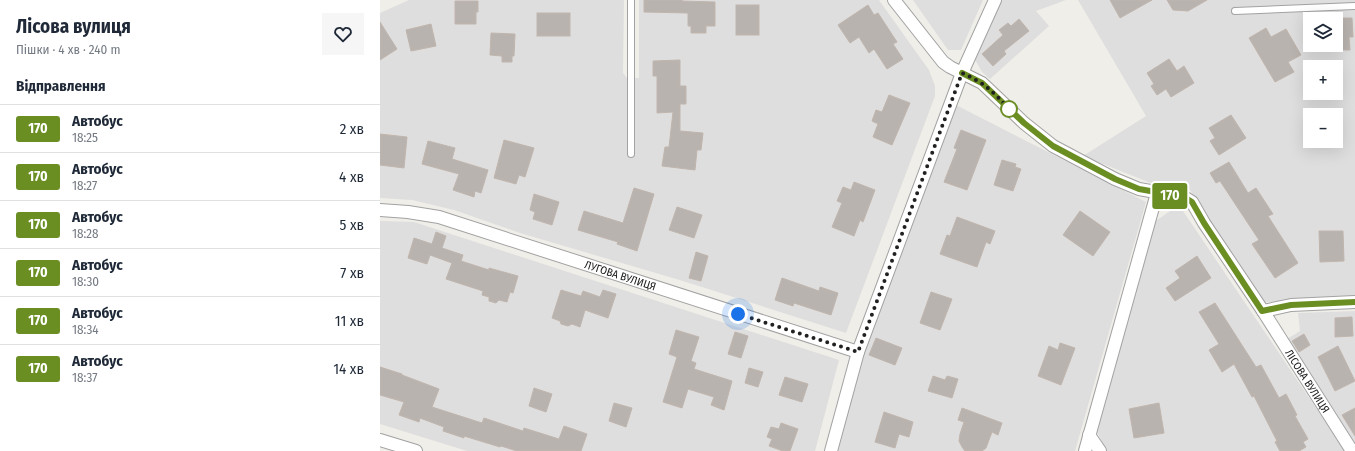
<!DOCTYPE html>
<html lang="uk">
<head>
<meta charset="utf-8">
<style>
  :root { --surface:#fff; --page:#f6f6f7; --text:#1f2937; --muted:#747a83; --line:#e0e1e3 }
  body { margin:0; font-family:"Fira Sans Condensed",sans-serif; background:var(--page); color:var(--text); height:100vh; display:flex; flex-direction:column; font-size:15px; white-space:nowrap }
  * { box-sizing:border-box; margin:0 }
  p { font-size:13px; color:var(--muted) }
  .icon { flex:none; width:22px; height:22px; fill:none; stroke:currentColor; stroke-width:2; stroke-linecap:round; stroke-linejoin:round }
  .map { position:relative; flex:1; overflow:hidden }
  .details { display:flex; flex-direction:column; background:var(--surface); width:380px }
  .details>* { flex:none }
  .badge { padding:0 8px; border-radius:3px; font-size:14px; line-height:26px }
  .tools { position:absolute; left:923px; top:12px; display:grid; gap:8px }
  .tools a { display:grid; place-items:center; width:40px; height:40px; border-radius:0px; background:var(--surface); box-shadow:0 4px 16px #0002; font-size:20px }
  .you { position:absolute; width:20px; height:20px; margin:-10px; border:3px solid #fff; border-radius:50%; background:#1a73e8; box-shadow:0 0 0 6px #1a73e833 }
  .map>.badge { position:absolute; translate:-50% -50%; box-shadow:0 0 0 2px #fff }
  h2 { padding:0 16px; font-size:15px; line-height:36px }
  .round { display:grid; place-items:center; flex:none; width:42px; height:42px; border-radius:0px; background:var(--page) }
  .summary { display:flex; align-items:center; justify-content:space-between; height:68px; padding:0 16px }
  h1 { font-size:19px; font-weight:700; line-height:30px }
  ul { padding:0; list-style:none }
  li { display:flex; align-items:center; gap:12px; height:48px; padding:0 16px; border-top:1px solid var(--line) }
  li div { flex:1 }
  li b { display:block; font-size:15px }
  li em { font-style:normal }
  li .badge { min-width:44px; font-weight:700; text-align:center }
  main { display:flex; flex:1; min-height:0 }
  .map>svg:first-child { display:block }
</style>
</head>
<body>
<main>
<section class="details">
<div class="summary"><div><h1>Лісова вулиця</h1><p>Пішки · 4 хв · 240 m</p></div><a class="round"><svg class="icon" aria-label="heart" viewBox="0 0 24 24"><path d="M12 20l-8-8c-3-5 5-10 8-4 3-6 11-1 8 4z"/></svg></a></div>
<h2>Відправлення</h2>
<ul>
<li><span class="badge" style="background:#6b8e23;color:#fff">170</span><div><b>Автобус</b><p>18:25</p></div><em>2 хв</em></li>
<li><span class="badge" style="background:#6b8e23;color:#fff">170</span><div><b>Автобус</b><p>18:27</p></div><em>4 хв</em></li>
<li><span class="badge" style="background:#6b8e23;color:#fff">170</span><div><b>Автобус</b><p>18:28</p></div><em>5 хв</em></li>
<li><span class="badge" style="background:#6b8e23;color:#fff">170</span><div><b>Автобус</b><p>18:30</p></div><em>7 хв</em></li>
<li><span class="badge" style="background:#6b8e23;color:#fff">170</span><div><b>Автобус</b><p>18:34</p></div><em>11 хв</em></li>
<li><span class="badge" style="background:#6b8e23;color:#fff">170</span><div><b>Автобус</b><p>18:37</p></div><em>14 хв</em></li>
</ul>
</section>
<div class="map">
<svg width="975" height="451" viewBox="0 0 975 451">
  <rect width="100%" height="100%" fill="#f0eee9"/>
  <g fill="#dfdede" fill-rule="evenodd">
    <path d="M29 0H244L243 73 247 78H259V0H499L549 70 555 86V96L466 333 303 281 140 233 74 210 32 200 0 198V13Z"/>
    <path d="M533 0H603L581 50H568Z"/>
    <path d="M617 0H686L656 11 669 26 610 79 602 72 594 58Z"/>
    <path d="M698 0H975V299L883 302 806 184 786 189 703 156 766 116ZM930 19H956V45H930ZM930 67H956V93H930ZM930 115H956V141H930Z"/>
    <path d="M576 105 766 202 695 451H456L481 354Z"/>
    <path d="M799 205 965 451H727L716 430 774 222Z"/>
    <path d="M0 221 34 222 459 360 435 451H87L0 424Z"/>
    <path d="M975 311V444L907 339 920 331 918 313Z"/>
  </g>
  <g fill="#b9b3af" stroke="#c0b5ad">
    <path d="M264 0H302V1L335 2V26H326V33H311V26H308V13L264 12Z"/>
    <path d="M730 0H772L740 18Z"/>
    <path d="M787 0H827L808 11 793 10Z"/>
    <path d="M75 1H98V12H96V24H75Z"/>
    <rect x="356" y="5" width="23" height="30"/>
    <path d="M488 5 494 15 498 13 517 42 513 44 523 59 507 69 494 49 489 53 479 37 470 43 458 25Z"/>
    <rect x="157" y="13" width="33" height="23"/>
    <path d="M956 18H972L973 37H969L970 50H956Z"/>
    <path d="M639 19 649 31 624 51 626 54 613 66 602 54 623 35 619 30 628 23 631 26Z"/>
    <path d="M0 22 17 49 0 60Z"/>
    <path d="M51 24 56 46 31 51 26 30Z"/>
    <path d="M886 28 891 37 906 29 921 55 908 62 914 72 895 82 869 38Z"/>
    <path d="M111 33 135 34 134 56H132V62H122V56L110 55Z"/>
    <path d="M789 59 797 71 804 66 814 83 791 97 786 89 777 95 771 86 774 84 767 73Z"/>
    <path d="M300 60V86H306V104H300V131L323 133 321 150H317L315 170 282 166 285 147H289L293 112 277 113V76H273V61Z"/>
    <path d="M509 95 530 103 512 145 493 137 498 124 492 121 496 110 502 112Z"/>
    <path d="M851 115 866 138 839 155 830 141 835 138 829 128Z"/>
    <path d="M581 130 606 140 587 190 564 182 577 149 574 148Z"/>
    <path d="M0 134 27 137 24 168 0 165Z"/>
    <path d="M124 140 154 148 145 177 139 175 136 184 114 178Z"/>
    <path d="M48 141 75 148 72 159 108 170 101 193 95 191 94 197 73 190 79 174 42 164Z"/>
    <path d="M622 160 636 164 635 167 641 169 633 191 614 185Z"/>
    <path d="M849 162 868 193 876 188 893 214 888 216 918 263 895 278 872 244 879 240 840 181 836 183 830 173Z"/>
    <path d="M474 182 495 190 483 222 480 220 474 236 452 227 462 203 457 201 463 187 471 190Z"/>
    <path d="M254 188 274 194 257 251 237 244 238 242 198 230 204 211 243 223Z"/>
    <path d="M154 194 179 202 172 225 153 219 155 212 150 210Z"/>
    <path d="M297 207 322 215 314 238 289 230Z"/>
    <path d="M700 211 730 232 713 256 683 235Z"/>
    <path d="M577 217 615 231 610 244 606 242 597 267 560 254 567 235 570 236Z"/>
    <path d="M939 231H963L964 261 940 262Z"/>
    <path d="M56 232 66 236 62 248 83 255 81 261 109 270V268L138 276 133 293 130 292 127 302 119 300 116 303 109 301V297L102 295 103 291 66 279 72 263 50 255 47 264 28 258 34 238 52 244Z"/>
    <path d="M316 252 328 256 321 281 309 278Z"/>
    <path d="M817 256 831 278 795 301 786 288 800 278 795 271Z"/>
    <path d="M402 278 439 291 440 287 458 293 451 315 414 303 413 306 395 300Z"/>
    <path d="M181 290 201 296 203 291 220 297 223 290 236 294 228 318 205 310 200 327 192 324 188 326 181 324 180 321 172 318Z"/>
    <path d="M551 292 572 299 560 330 540 323Z"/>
    <path d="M835 303 876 367 881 365 899 398 906 394 917 415 915 416 928 439 923 442 926 447 919 451H900L895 442 897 441 874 396 872 397 854 364 842 372 829 350 839 344 819 312Z"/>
    <path d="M972 317 973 336 955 337V318Z"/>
    <path d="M296 330 319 337 311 361 316 363 314 369 352 381 344 410 331 405 334 397 308 389 302 408 283 402 297 357 289 354Z"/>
    <path d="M355 332 368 336 361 358 348 354Z"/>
    <path d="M924 334 930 345 919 352 912 341Z"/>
    <path d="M496 338 522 348 515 365 489 355Z"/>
    <path d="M680 343 695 348 681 385 658 376 669 346 678 350Z"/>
    <path d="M958 346 975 381 955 391 938 357Z"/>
    <path d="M0 367 22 374V375L59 389 52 407 102 423 104 418 143 431 144 428 179 439 184 426 207 434 201 451H137L121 446 120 447 84 436V438L63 431 64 427 40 418 39 422 19 415 24 402 0 395Z"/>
    <path d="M369 368 383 372 378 387 365 383Z"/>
    <path d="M553 376 565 380 567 376 578 379 572 398 548 391Z"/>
    <path d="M405 377 428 384 422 402 399 395Z"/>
    <path d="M154 388 172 394 166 412 149 406Z"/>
    <path d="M234 403 252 408 246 427 229 421Z"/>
    <path d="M779 403 784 433 754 438 749 409Z"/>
    <path d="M582 408 622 423 618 435 612 432 606 448 602 451H585L582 447 579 441 580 434 584 422 578 420Z"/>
    <path d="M975 408V436L962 415Z"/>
    <path d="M504 412 533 422 529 437 519 434 515 448 495 442Z"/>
    <path d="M401 423 418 429 410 451H403L389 446 392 439 387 437 391 427 399 429Z"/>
  </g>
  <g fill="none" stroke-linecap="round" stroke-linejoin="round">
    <g stroke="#a2a2a2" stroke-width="8">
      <g id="service">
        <path d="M855 11 975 6"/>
        <path d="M251 154V0"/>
      </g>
    </g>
    <g stroke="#a2a2a2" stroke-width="14">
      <g id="minor">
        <path d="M514 0 563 62 570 67 602 83 644 123 673 146 735 179 759 189 804 197 812 202 824 223 883 311 911 305 975 302"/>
        <path id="s1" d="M0 210 28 212 59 217 478 352"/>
        <path id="s2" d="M883 311 972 451"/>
        <path d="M709 435 720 451"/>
        <path d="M0 440 36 451"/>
        <path d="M451 451 478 352 582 73 615 0"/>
        <path d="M705 451 777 193"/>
      </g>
    </g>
    <use href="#service" stroke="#fff" stroke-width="6"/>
    <use href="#minor" stroke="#fff" stroke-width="12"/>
  </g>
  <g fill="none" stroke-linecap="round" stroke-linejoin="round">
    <g stroke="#fff" stroke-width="9">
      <path id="line" d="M582 73 602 83 644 123 673 146 735 179 759 189 804 197 812 202 824 223 882 311 911 305 975 302"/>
    </g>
    <use href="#line" stroke="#6b8e23" stroke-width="6"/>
    <path stroke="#212121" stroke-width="4" stroke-dasharray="0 7.2" d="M358 314 478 352 582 73C603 82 614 92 629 109"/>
  </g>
  <circle fill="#fff" stroke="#6b8e23" stroke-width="2" cx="629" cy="109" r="8"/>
  <g text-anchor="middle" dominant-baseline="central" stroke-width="3.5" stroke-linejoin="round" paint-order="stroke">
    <g font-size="11" fill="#212121" stroke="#fff">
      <text stroke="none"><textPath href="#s1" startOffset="250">ЛУГОВА ВУЛИЦЯ</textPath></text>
      <text stroke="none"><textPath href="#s2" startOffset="83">ЛІСОВА ВУЛИЦЯ</textPath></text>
    </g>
  </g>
</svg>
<div class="tools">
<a><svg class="icon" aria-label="layers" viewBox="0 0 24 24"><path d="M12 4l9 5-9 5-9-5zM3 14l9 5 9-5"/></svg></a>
<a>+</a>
<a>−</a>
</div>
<div class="you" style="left:358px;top:314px"></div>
<b class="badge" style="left:790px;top:196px;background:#6b8e23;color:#fff">170</b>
</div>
</main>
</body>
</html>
